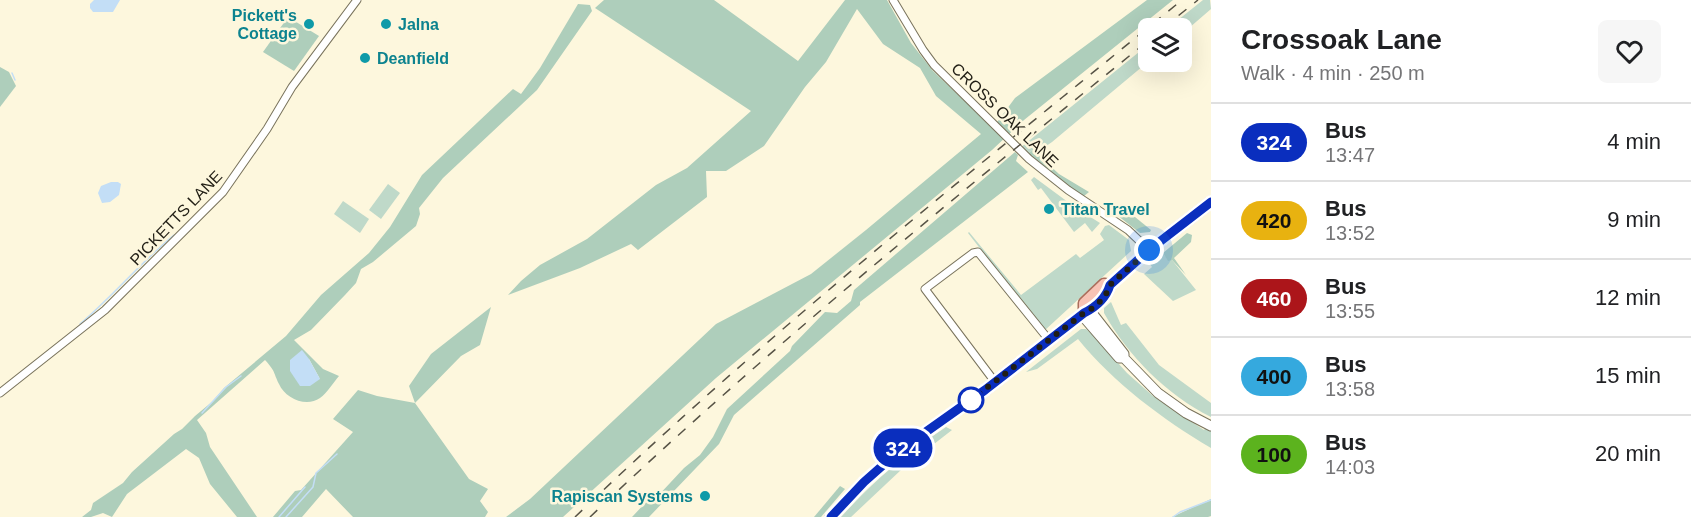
<!DOCTYPE html>
<html lang="en">
<head>
<meta charset="utf-8">
<style>
  :root { --surface:#fff; --page:#f6f6f6; --text:#202124; --muted:#757577; --line:#e0e0e0 }
  body { margin:0; font-family:Arial,sans-serif; background:var(--page); color:var(--text); height:100vh; display:flex; flex-direction:column; font-size:22px; white-space:nowrap }
  * { box-sizing:border-box; margin:0 }
  p { font-size:20px; color:var(--muted) }
  .icon { flex:none; width:33px; height:33px; fill:none; stroke:currentColor; stroke-width:2; stroke-linecap:round; stroke-linejoin:round }
  .map { position:relative; flex:1; overflow:hidden }
  .sheet { display:flex; flex-direction:column; background:var(--surface); width:480px }
  .sheet>* { flex:none }
  .badge { padding:0 12px; border-radius:20px; font-size:21px; line-height:39px }
  .buttons { position:absolute; left:1138px; top:18px; display:grid; gap:12px }
  .buttons a { display:grid; place-items:center; width:54px; height:54px; border-radius:9px; background:var(--surface); box-shadow:0 6px 24px #0002; font-size:30px }
  .you { position:absolute; width:30px; height:30px; margin:-15px; border:4px solid #fff; border-radius:50%; background:#1a73e8; box-shadow:0 0 0 9px #1a73e833 }
  .map>.badge { position:absolute; translate:-50% -50%; box-shadow:0 0 0 3px #fff }
  .round { display:grid; place-items:center; flex:none; width:63px; height:63px; border-radius:9px; background:var(--page) }
  .overview { display:flex; align-items:center; justify-content:space-between; height:102px; padding:0 30px }
  h1 { font-size:28px; font-weight:700; line-height:45px }
  ul { padding:0; list-style:none }
  li { display:flex; align-items:center; gap:18px; height:78px; padding:0 30px; border-top:2px solid var(--line) }
  li div { flex:1 }
  li b { display:block; font-size:22px }
  li em { font-style:normal }
  li .badge { min-width:66px; font-weight:700; text-align:center }
  main { display:flex; flex:1; min-height:0 }
  .map>svg:first-child { display:block }
</style>
</head>
<body>
<main>
<div class="map">
<svg width="1211" height="517" viewBox="0 0 1211 517">
  <rect width="100%" height="100%" fill="#fdf7dd"/>
  <g fill="#bfd9c9">
    <path d="M1203 0H1210L1211 9 1182 34V28H1168Z"/>
    <path d="M1149 44V61L1052 142 1036 153 1033 150 1027 154 1020 148Z"/>
    <path d="M1034 177 1076 208 1100 223 1092 232 1085 223 1074 232 1041 188 1038 190 1031 180Z"/>
    <path d="M388 184 400 193 381 219 369 210Z"/>
    <path d="M343 201 369 219 360 233 334 214Z"/>
    <path d="M1109 225 1129 240 1131 251 1044 331 968 233 969 232 1021 295 1076 254 1080 258 1104 240 1100 234 1105 226Z"/>
    <path d="M1163 253 1168 260H1172L1196 290 1173 301 1144 274 1152 267 1150 264Z"/>
    <path d="M1111 302 1121 325 1126 323 1159 365 1211 403V417C1167 395 1128 356 1104 313V308Z"/>
    <path d="M1081 329H1086L1092 334 1127 373 1153 396 1204 430 1207 426 1211 431V448C1162 419 1114 383 1078 339L1037 369 1026 372Z"/>
    <path d="M946 427 952 430 902 469 851 517H841C872 482 907 453 946 427Z"/>
  </g>
  <g fill="#aecebb" fill-rule="evenodd">
    <path d="M604 0H714L798 61 845 0H887L911 43 933 71 991 126 998 121 1015 98 1147 0H1173L1024 120 992 150 716 378 563 517H506L530 499 716 324 811 274 866 230 981 134 936 96 920 68 883 44 857 9 826 62 805 87 764 146 726 171H706L707 197 638 250 631 244 580 268 508 295 521 281 540 265 587 239 656 185 687 168 751 111 595 8Z"/>
    <path d="M578 4 590 5 592 11 537 90 443 178 419 208 420 214 416 226 373 262 361 269 356 283 345 295 311 330 294 340 323 369 339 376C333 383 327 393 320 398 306 408 285 398 279 384 273 372 276 372 265 360L197 420 206 433 210 447 257 517H237L210 484 199 458 186 449 127 494 112 517 103 513 91 517H82L91 510 93 503 123 483 132 472 174 434 182 429 195 416 213 401 224 388 286 336 321 295 369 253 390 227 422 175 513 89 521 94 540 68ZM309 359 320 379 291 360Z"/>
    <path d="M288 17 319 36 294 71 263 52Z"/>
    <path d="M0 67 9 72 16 86 0 107Z"/>
    <path d="M1033 150 1059 174 1089 192 1084 196 1074 191 1027 154Z"/>
    <path d="M1015 152 1018 155 1016 161 1028 172 860 302V305L734 415 719 444 649 517H632L648 500 656 498 684 468 700 455 713 437 727 409 790 351 792 346 825 312 837 313 851 301 854 290Z"/>
    <path d="M1119 204 1151 230 1150 232 1140 233 1113 212 1112 209Z"/>
    <path d="M1187 233 1192 235 1191 242 1174 258 1186 275 1172 260 1168 261 1163 253Z"/>
    <path d="M491 307 480 345 461 356 415 403 469 479 488 489 480 501 488 512 485 517H353L326 489 302 517H273L295 491 301 490 353 432 333 419 358 390 377 396 415 403 409 386 431 354Z"/>
    <path d="M840 486 845 489 821 517H814Z"/>
    <path d="M1211 499V516L1208 517H1172Z"/>
  </g>
  <g fill="#c3def6">
    <path d="M94 0H120L113 12H93L90 8V4Z"/>
    <path d="M111 182H118L121 184 119 195 110 202 102 203 98 193 101 186Z"/>
    <path d="M302 350 309 359 320 379 310 386H300L290 371V360Z"/>
  </g>
  <g fill="none" stroke-linecap="round" stroke-linejoin="round">
    <g stroke="#c3def6" stroke-width="1.5">
      <path d="M12 73 15 80"/>
      <path d="M80 324C113 296 140 263 174 235"/>
      <path d="M202 413 226 387 241 376"/>
      <path d="M279 517 305 487"/>
      <path d="M286 517 313 487 316 473 337 454"/>
      <path d="M1173 517 1180 512 1211 500"/>
    </g>
    <g stroke="#79735c" stroke-width="9">
      <g id="street">
        <path d="M893 0 923 50 934 65 1029 159 1068 190 1128 230 1149 250"/>
        <path d="M995 382 925 289 973 253 978 252 1049 340"/>
        <path d="M0 393 105 310 223 192 267 129 292 87 357 0"/>
      </g>
    </g>
    <g stroke="#79735c" stroke-width="11">
      <path id="secondary" d="M1124 358V354L1096 318 1092 313H1084L1086 320 1119 358H1124L1158 393 1186 413 1211 426"/>
    </g>
    <g stroke="#aa6f5d" stroke-width="13">
      <g id="primary">
        <path d="M1084 313V303L1104 284 1110 285 1149 250 1211 202"/>
        <path d="M831 517 864 482 899 451 985 390 1084 313C1096 307 1106 298 1110 285"/>
      </g>
    </g>
    <use href="#street" stroke="#fff" stroke-width="7"/>
    <use href="#secondary" stroke="#fff" stroke-width="9"/>
    <use href="#primary" stroke="#f8c3b5" stroke-width="10"/>
    <g stroke="#575346" stroke-width="1.5" stroke-dasharray="10 10" stroke-linecap="butt">
      <path d="M1163 28 1198 0"/>
      <path d="M575 517C767 333 976 168 1182 0"/>
      <path d="M590 517C768 348 959 194 1149 40"/>
    </g>
  </g>
  <g fill="none" stroke-linecap="round" stroke-linejoin="round">
    <g stroke="#fff" stroke-width="14">
      <path id="line" d="M831 517 864 482 899 451 985 390 1084 313C1096 307 1106 298 1110 285L1149 250 1211 202"/>
    </g>
    <use href="#line" stroke="#0a2ebe" stroke-width="9"/>
    <path stroke="#211e15" stroke-width="6" stroke-dasharray="0 10.8" d="M971 400 1084 313C1096 307 1106 298 1110 285L1149 250"/>
  </g>
  <g fill="#0f9aa8" stroke="#fdf7dd" stroke-width="2">
    <circle cx="309" cy="24" r="6"/>
    <circle cx="386" cy="24" r="6"/>
    <circle cx="365" cy="58" r="6"/>
    <circle cx="1049" cy="209" r="6"/>
    <circle cx="705" cy="496" r="6"/>
  </g>
  <circle fill="#fff" stroke="#0a2ebe" stroke-width="3" cx="971" cy="400" r="12"/>
  <g text-anchor="middle" dominant-baseline="central" stroke-width="5" stroke-linejoin="round" paint-order="stroke">
    <g font-size="16" font-weight="bold" fill="#0d838f" stroke="#fdf7dd" text-anchor="start">
      <text x="297" y="15" text-anchor="end">Pickett's<tspan x="297" dy="18">Cottage</tspan></text>
      <text x="398" y="24">Jalna</text>
      <text x="377" y="58">Deanfield</text>
      <text x="1061" y="209">Titan Travel</text>
      <text x="693" y="496" text-anchor="end">Rapiscan Systems</text>
    </g>
    <g font-size="16" fill="#211e15" stroke="#fdf7dd">
      <text transform="translate(1005 115) rotate(44)">CROSS OAK LANE</text>
      <text transform="translate(176 218) rotate(-46)">PICKETTS LANE</text>
    </g>
  </g>
</svg>
<div class="buttons">
<a><svg class="icon" aria-label="layers" viewBox="0 0 24 24"><path d="M12 4l9 5-9 5-9-5zM3 14l9 5 9-5"/></svg></a>
</div>
<div class="you" style="left:1149px;top:250px"></div>
<b class="badge" style="left:903px;top:448px;background:#0a2ebe;color:#fff">324</b>
</div>
<section class="sheet">
<div class="overview"><div><h1>Crossoak Lane</h1><p>Walk · 4 min · 250 m</p></div><a class="round"><svg class="icon" aria-label="heart" viewBox="0 0 24 24"><path d="M12 20l-8-8c-3-5 5-10 8-4 3-6 11-1 8 4z"/></svg></a></div>
<ul>
<li><span class="badge" style="background:#0a2ebe;color:#fff">324</span><div><b>Bus</b><p>13:47</p></div><em>4 min</em></li>
<li><span class="badge" style="background:#e8b210;color:#111">420</span><div><b>Bus</b><p>13:52</p></div><em>9 min</em></li>
<li><span class="badge" style="background:#ac151a;color:#fff">460</span><div><b>Bus</b><p>13:55</p></div><em>12 min</em></li>
<li><span class="badge" style="background:#35a9de;color:#111">400</span><div><b>Bus</b><p>13:58</p></div><em>15 min</em></li>
<li><span class="badge" style="background:#5cb31e;color:#111">100</span><div><b>Bus</b><p>14:03</p></div><em>20 min</em></li>
</ul>
</section>
</main>
</body>
</html>
